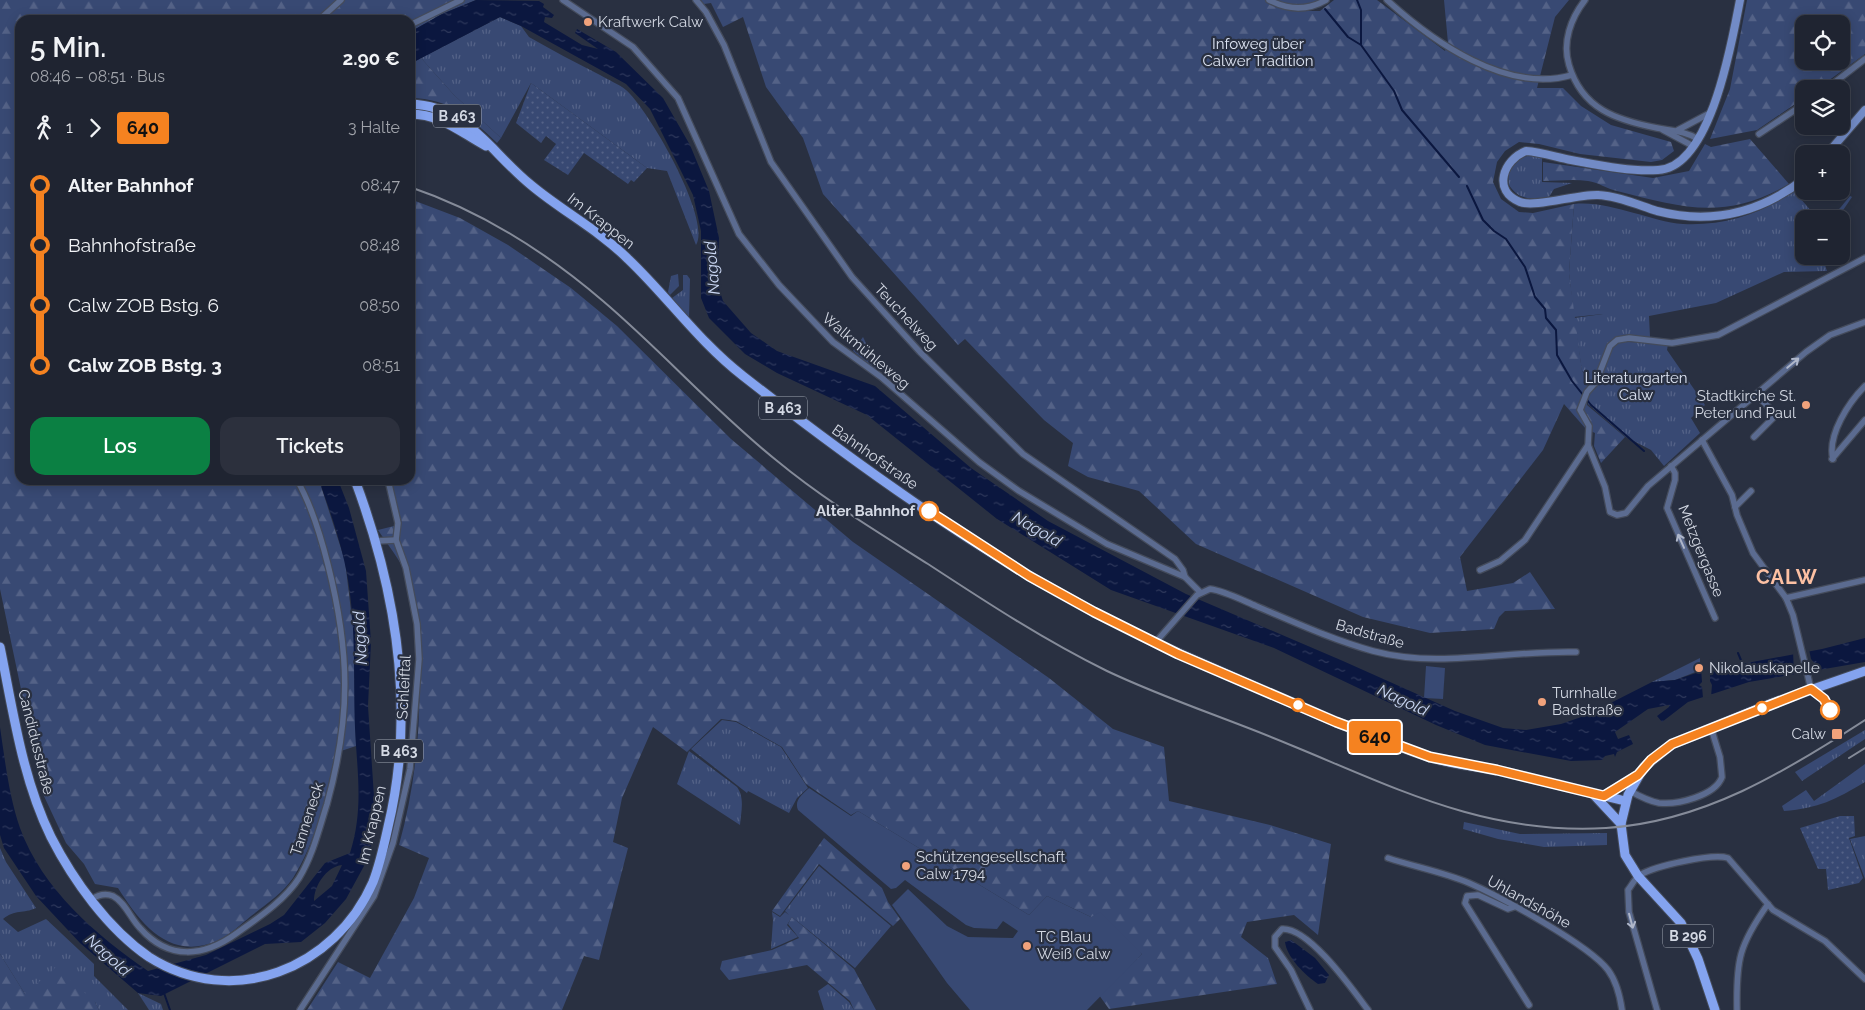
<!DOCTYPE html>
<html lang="de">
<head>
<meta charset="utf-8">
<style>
  :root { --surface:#1f2431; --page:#2c303d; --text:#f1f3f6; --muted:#a1a4ab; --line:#3c414d; --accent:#0b8043 }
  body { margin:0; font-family:Raleway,sans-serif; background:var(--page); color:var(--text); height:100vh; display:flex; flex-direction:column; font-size:19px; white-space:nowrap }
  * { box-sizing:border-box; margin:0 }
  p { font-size:16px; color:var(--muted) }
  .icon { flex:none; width:28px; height:28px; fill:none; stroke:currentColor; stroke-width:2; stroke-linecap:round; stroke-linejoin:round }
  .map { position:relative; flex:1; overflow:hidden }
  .details { position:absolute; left:15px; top:15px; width:400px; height:470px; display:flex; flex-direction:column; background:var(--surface); border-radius:15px; box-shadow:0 2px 12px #0003,0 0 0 1px var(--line) }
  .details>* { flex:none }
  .badge { padding:0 10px; border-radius:4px; font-size:18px; line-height:32px }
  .buttons { position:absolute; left:1795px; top:15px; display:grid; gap:10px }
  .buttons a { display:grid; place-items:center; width:55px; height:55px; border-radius:10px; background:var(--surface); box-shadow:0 2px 12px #0003,0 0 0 1px var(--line); font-size:25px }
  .map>.badge { position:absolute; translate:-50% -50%; box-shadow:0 0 0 2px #fff }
  .legs { display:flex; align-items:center; gap:8px; height:55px; padding:0 15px; font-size:16px }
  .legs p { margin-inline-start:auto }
  .headline { display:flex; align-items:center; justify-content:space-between; height:85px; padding:0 15px }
  h1 { font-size:28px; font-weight:600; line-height:38px }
  .button { display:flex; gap:10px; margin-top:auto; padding:10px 15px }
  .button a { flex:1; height:58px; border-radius:15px; background:var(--accent); color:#fff; font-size:20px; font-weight:600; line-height:58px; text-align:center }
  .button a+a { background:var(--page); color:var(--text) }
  ul { padding:0 15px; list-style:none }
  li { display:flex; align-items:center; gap:18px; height:60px; font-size:19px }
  li i { display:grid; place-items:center; width:8px; height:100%; margin:0 6px; background:currentColor }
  li i::after { content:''; width:12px; height:12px; margin:-6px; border:4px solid; border-radius:50%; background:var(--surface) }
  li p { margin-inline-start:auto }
  li:first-child i { background:linear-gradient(#0000 50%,currentColor 0) }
  li:last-child i { background:linear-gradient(currentColor 50%,#0000 0) }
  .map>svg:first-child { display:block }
</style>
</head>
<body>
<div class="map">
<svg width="1865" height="1010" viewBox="0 0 1865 1010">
  <defs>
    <pattern id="grass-tufts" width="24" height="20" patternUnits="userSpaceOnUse" patternTransform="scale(1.25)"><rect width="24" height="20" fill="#384973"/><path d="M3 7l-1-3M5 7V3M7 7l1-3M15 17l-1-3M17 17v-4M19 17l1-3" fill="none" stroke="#546287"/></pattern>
    <pattern id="forest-firs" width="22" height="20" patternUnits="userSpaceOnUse" patternTransform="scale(1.25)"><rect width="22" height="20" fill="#384973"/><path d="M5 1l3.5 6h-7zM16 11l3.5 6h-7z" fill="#546287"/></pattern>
    <pattern id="garden-dots" width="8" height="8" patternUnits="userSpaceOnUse" patternTransform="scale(1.25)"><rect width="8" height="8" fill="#384973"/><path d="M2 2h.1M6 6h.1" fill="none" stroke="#546287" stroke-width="1.8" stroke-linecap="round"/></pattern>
    <pattern id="water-ripples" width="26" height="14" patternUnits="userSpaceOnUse" patternTransform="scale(1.25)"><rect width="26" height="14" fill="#0b173f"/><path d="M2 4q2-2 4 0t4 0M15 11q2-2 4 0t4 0" fill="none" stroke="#2e385b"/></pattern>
  </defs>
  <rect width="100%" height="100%" fill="#293041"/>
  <g fill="url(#grass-tufts)">
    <path d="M1269 0H1320C1301 15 1290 12 1269 0Z"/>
    <path d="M500 17 521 26 529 37C552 50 576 63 600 75 608 80 619 84 626 90 648 109 712 219 696 245L667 171 647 168 531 83 501 138 454 95 421 58Z"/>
    <path d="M1534 155 1542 157V182L1572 183 1554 189 1549 197C1532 199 1519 201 1509 185 1506 168 1515 156 1534 155Z"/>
    <path d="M1794 191 1818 219H1804V256H1822L1827 271 1784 272 1716 303 1649 316 1650 337 1625 336 1629 342 1668 344 1667 350 1705 405 1691 418 1700 433 1664 466 1651 450 1626 437 1588 404 1589 377 1582 371 1574 318 1603 314 1574 317 1569 273 1574 204C1595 202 1614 208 1634 213 1650 217 1667 223 1683 224 1724 226 1761 214 1794 191Z"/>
    <path d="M1850 196 1852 197 1837 219H1831Z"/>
    <path d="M678 274 679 286 670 295 668 292 671 276Z"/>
    <path d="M683 275H687L690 279 689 318 672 298 683 290Z"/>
    <path d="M863 337 880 372V373L853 351Z"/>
    <path d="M1700 658V665L1696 669 1698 671 1675 680 1652 682Z"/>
    <path d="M722 720 736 722 781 747 808 788 797 798 789 813 748 791 747 793 691 749Z"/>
    <path d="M1865 730V739L1802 781 1795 772Z"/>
    <path d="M689 751 737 787C745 798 741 812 740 825L677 784Z"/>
    <path d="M1865 764V782C1835 800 1819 808 1784 811L1782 806 1806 790 1814 801Z"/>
    <path d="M1464 822 1520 834 1607 833V845L1544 847 1498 839 1463 829Z"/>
    <path d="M1865 836V879L1850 839Z"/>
    <path d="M0 848 6 862 36 908C23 914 15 909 3 919L18 932 46 919 94 964V976L128 1010H99L95 1002 25 994 0 954Z"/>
    <path d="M819 866 891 926 855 968 792 917 787 925 798 937 771 949 773 920 772 912 780 917 785 912 789 915 785 911Z"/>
    <path d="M828 984 849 1002 854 1010H824L818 991Z"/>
    <path d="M138 993 161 1004 163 1010H149Z"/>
  </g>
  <g fill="url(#forest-firs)" fill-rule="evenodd">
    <path d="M0 0H476L442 14 410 32V20H20V480H319L345 561 354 636 356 746 335 753C327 794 316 842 293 878 283 893 265 905 251 916 240 925 230 935 217 941 169 961 141 924 118 888L95 884 84 864 66 843 43 794 0 589Z"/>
    <path d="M701 0H1269L1282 8 1295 11H1320L1334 0H1377L1445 51 1448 43 1444 0H1569L1555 17 1537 88H1563L1581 106 1611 125 1671 142 1674 151 1662 160 1651 162 1580 154 1539 144 1519 142 1505 151 1497 162 1493 182 1501 199 1519 212 1533 213 1574 204 1569 273 1582 371 1588 378 1587 405 1625 437 1601 463 1594 446 1595 433 1586 429 1564 404 1543 450 1460 557 1467 591 1513 583 1530 572 1555 609 1505 611 1499 617 1494 629 1430 633 1363 617 1196 544 1139 491 1088 477 1068 466 1073 443 1044 420 965 339 958 345 823 194 803 138 766 87 743 17 723 27 711 3 704 4Z"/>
    <path d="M1747 0H1865V54L1817 89H1804V98L1757 130 1710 139 1730 89ZM1804 24H1841V61H1804Z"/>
    <path d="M421 58 454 95 501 138 497 143C469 116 451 99 410 98V64Z"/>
    <path d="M1750 139 1789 184C1725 221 1684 208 1617 191 1607 189 1598 182 1588 181 1573 179 1558 181 1543 181V162L1653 178 1689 171 1705 144 1711 147Z"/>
    <path d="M410 199 460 218 508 245 571 288 617 326 731 439 853 542 1049 678 1113 729 1164 747 1169 801 1270 825 1331 844 1318 935 1294 915 1247 922 1241 937 1268 958 1277 984 1109 1009 1099 995 1142 954 1091 917 1047 896 1029 915 858 811 851 815 806 784 782 747 736 721 721 719 687 752 653 727 622 798 613 842 628 848 599 960 584 956 562 1010H307L338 962 370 978 414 898 429 858 399 845C420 770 425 686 413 609 411 599 411 585 407 575 400 560 388 545 378 530L402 524 391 480H410Z"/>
    <path d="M824 838 882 888 888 902 900 919 893 926 819 864 780 916 772 911Z"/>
    <path d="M792 917 854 969 876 1010H854L850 1001 807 965 729 980 720 969 722 961 772 950 799 938 788 924Z"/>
    <path d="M0 954 25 994 56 967 95 1002 99 1010H0Z"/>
  </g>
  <g fill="url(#garden-dots)">
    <path d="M531 83 647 168 634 182 631 180 628 184 584 153 568 175 544 160 556 144 546 136 541 143 516 123Z"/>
    <path d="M1840 816H1854L1855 836 1849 838 1863 878 1859 883 1828 890 1826 869H1818L1800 828Z"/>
  </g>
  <g fill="#384973">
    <path d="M1426 666 1445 668 1443 699 1424 698Z"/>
    <path d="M809 788 851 816 858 811 1029 915 1047 896 1091 917 1100 912 1142 954 1087 1010H970L947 983 892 905 908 889 947 926 968 937 1013 938 1018 931 1003 921 997 929 974 928 966 925 905 880 896 888 891 889 798 810C794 800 802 795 809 788Z"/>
  </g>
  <g fill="url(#water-ripples)" fill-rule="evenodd">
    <path d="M476 0 539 1 544 4 543 7 554 15 552 18 545 17 544 22 582 45 598 49 575 33 577 29 616 52 663 98 690 145 709 191 719 238 717 282 723 301 751 333 777 351 875 386 971 468 1048 521 1186 594 1343 661 1455 711 1503 728 1526 730 1561 724 1587 715 1652 682 1675 680 1699 672 1822 649 1865 638V662L1749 682 1688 702 1662 722 1657 716 1669 707V705L1648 709 1615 732 1618 739 1629 735 1633 744 1617 752 1615 757 1614 754 1605 756 1602 760 1571 761 1485 745 1436 725 1274 648 1111 590 997 519 867 415 777 373 745 354 709 318 701 298V231L693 195 650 109 626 84 521 26 500 17 410 64V32L442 14Z"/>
    <path d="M319 480H338L349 508 366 571 371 642 368 706 375 812V833L364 866 346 899 325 923 301 942 265 944 161 996 138 993 80 943 36 896 4 848 0 835V727C5 761 9 796 20 828 42 889 97 936 148 971L206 955 270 924 284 915 325 863 350 853C364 809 357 772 355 728 353 672 357 615 344 560 338 533 328 506 319 480ZM342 865 332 886 314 901C314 886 326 867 342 865Z"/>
    <path d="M1291 940 1315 958 1329 975 1325 983 1318 984C1305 975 1287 958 1285 942Z"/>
  </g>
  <g fill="#293041">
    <path d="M1809 649 1811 659 1822 672 1794 676 1793 651Z"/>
    <path d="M1701 669H1710V681L1712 685 1711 697 1703 698 1702 687 1699 685 1702 682Z"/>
  </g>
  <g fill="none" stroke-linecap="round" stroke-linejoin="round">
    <g stroke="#0b173f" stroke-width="2">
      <path d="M1357 0 1361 10V44"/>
      <path d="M1325 9 1348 37 1361 45 1394 91 1402 110 1459 177"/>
      <path d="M1467 186 1483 220 1494 231 1506 239 1525 267 1535 297 1545 309 1546 318 1556 330 1557 355 1572 381 1591 405 1644 451"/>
      <path d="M1738 653 1743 665"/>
      <path d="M164 993 170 1010"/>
    </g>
    <g stroke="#444b5b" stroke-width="8">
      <g id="street">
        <path d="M563 0 633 47 678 98 739 234 779 285 833 342 881 377 979 462 1019 491 1107 544 1185 577 1200 592"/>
        <path d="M696 0 706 12 724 45 771 162 852 277 920 352 1023 454 1175 559 1183 570 1185 577"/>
        <path d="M1269 0C1288 10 1307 11 1326 0"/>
        <path d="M1387 0C1433 42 1507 94 1572 75"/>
        <path d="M1585 0C1571 18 1562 42 1569 65 1582 109 1616 120 1657 128 1673 131 1684 131 1698 139"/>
        <path d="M319 20 341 0"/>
        <path d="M410 25 461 0"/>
        <path d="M1826 89 1865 59"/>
        <path d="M1663 130 1693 146"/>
        <path d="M1678 130 1710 113"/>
        <path d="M1759 134 1804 104"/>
        <path d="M1865 258 1718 335 1672 343 1629 338 1617 340 1610 346 1596 382 1587 392 1580 410 1589 426 1588 445 1605 487 1610 512 1617 515 1626 513 1648 486 1806 352 1830 335 1865 322"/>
        <path d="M1754 437 1776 415 1757 395"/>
        <path d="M1702 440 1732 495 1737 515 1753 553 1786 598 1793 615 1811 689"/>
        <path d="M1832 459 1865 420"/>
        <path d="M1833 459C1827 435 1849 402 1865 386"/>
        <path d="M1671 466 1675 473V480L1667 508 1715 618"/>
        <path d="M1735 507 1751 491"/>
        <path d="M376 541 396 540"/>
        <path d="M1480 570 1500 561 1525 540 1588 445"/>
        <path d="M1786 598 1865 580"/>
        <path d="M1155 643 1197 595 1210 589C1225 591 1242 600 1256 606 1294 622 1333 640 1373 651 1440 669 1508 650 1576 652"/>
        <path d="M1630 791C1639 796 1648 801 1659 803 1677 805 1715 796 1722 777L1720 757 1711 728"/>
        <path d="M1388 858C1415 867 1443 872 1469 883 1501 897 1589 945 1608 970 1617 982 1620 996 1622 1010"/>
        <path d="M92 899C98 895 106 893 113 896 125 902 131 919 140 928 169 961 204 957 237 933 258 918 285 900 299 878 313 855 319 829 327 804 351 717 350 652 328 565 321 537 312 506 297 480"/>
        <path d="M1514 907 1508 909 1478 895 1467 896 1465 903 1529 1005"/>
        <path d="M300 1010 374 896 393 843 410 769 419 659 417 624 406 568 396 540 398 523 388 480"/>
        <path d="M1310 1010 1291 970 1275 947V937L1282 929C1309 927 1353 990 1368 1010"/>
        <path d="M1657 1010 1629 912 1628 890C1632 885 1635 878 1640 875 1655 866 1712 853 1728 858L1773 910 1825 941 1865 979"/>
        <path d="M1737 1010C1736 960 1739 945 1768 904"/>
      </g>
    </g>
    <g stroke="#444b5b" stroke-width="10">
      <g id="secondary">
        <path d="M1740 0C1732 41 1711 168 1658 170 1630 172 1598 165 1571 160 1556 157 1541 152 1526 151 1503 160 1492 191 1520 202 1534 208 1578 194 1598 195 1618 196 1638 205 1657 211 1712 225 1760 213 1804 179"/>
        <path d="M1827 154 1865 110"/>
      </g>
    </g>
    <g stroke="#444b5b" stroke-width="11">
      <g id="primary">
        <path d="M410 104C468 106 490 152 531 185 562 211 599 230 628 259 668 297 699 342 743 376 853 462 971 547 1094 612 1149 642 1206 665 1263 690 1318 714 1373 739 1430 757 1453 765 1477 766 1500 771 1542 780 1584 791 1625 801"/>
        <path d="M410 114C441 114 460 132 486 146"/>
        <path d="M0 647C13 710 22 778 51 837 73 880 108 929 149 957 233 1010 335 969 373 882 380 864 384 845 388 827 416 711 396 590 355 480"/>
        <path d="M1593 794 1621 824"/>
        <path d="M1604 796 1638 775"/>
        <path d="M1715 1010 1698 959 1681 923 1638 876 1625 855 1621 824 1628 795 1644 767 1672 744 1770 704 1865 671"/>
      </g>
    </g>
    <use href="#street" stroke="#5b6b90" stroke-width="5.5"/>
    <use href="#secondary" stroke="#728bc6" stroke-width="8"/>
    <use href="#primary" stroke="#84a3ef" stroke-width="9"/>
    <g stroke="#858b99" stroke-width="2">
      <path d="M410 187C481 211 547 253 603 301 663 352 715 411 776 460 823 499 876 531 928 564 986 602 1044 640 1107 671 1168 700 1232 720 1293 746 1400 790 1487 835 1606 828 1703 822 1785 772 1865 720"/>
      <path d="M1849 758 1865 748"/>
    </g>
  </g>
  <defs><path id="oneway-shaft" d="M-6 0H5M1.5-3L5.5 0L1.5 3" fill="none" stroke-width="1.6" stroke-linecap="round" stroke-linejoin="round" transform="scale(1.25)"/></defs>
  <g stroke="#afb7ca">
    <use href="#oneway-shaft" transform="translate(1793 363) rotate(-40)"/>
    <use href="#oneway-shaft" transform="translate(1681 541) rotate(-114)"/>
    <use href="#oneway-shaft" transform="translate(1631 921) rotate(75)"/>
  </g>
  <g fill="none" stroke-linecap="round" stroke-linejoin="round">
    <g stroke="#fff" stroke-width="11">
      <path id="line-1" d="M929 511 1029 576 1094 612 1178 654 1336 722 1430 757 1497 770 1604 796 1638 775 1651 760 1672 744 1811 689 1824 699 1830 710"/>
    </g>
    <use href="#line-1" stroke="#f58220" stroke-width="8"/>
  </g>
  <g fill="#f1a27b" stroke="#293041" stroke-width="2">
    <circle cx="588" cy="22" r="5"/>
    <circle cx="1806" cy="405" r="5"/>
    <circle cx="1699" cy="668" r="5"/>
    <circle cx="1542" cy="702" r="5"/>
    <rect x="1831" y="728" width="12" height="12" rx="2.5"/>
    <circle cx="906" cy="866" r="5"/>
    <circle cx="1027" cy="946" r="5"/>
  </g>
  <g fill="#fff" stroke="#f58220" stroke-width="2.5">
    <circle cx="929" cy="511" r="9"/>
    <circle cx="1298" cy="705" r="6"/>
    <circle cx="1762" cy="708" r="6"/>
    <circle cx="1830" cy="710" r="9"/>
  </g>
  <g text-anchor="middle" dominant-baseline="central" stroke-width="4.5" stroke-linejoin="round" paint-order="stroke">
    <g fill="#293041" stroke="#a0a6b2" stroke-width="1">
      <rect x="433" y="104.5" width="48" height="23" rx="4"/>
      <rect x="759" y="396.5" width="48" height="23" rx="4"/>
      <rect x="375" y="739.5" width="48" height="23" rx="4"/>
      <rect x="1663" y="924.5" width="50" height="23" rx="4"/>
    </g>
    <g font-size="14" font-weight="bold" fill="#d3d8e3">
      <text x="457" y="116">B 463</text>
      <text x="783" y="408">B 463</text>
      <text x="399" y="751">B 463</text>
      <text x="1688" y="936">B 296</text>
    </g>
    <g font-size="15" fill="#d3d8e3" stroke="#293041" text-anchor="start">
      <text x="598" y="22">Kraftwerk Calw</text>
      <text x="1796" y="396" text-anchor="end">Stadtkirche St.<tspan x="1796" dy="17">Peter und Paul</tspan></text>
      <text x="1709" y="668">Nikolauskapelle</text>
      <text x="1552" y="693">Turnhalle<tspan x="1552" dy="17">Badstraße</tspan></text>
      <text x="1826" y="734" text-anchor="end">Calw</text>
      <text x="916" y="857">Schützengesellschaft<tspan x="916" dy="17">Calw 1794</tspan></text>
      <text x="1037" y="937">TC Blau<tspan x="1037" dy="17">Weiß Calw</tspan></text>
    </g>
    <g font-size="15" fill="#dde4f3" stroke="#293041">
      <text x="1258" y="44">Infoweg über<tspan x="1258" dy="17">Calwer Tradition</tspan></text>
      <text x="1636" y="378">Literaturgarten<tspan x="1636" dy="17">Calw</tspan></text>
    </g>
    <g font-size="15" fill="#d3d8e3" stroke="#293041">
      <text transform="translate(601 221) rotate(38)">Im Krappen</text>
      <text transform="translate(906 317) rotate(47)">Teuchelweg</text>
      <text transform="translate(866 351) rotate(40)">Walkmühleweg</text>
      <text transform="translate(875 457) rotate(35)">Bahnhofstraße</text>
      <text transform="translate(1701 551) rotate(68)">Metzgergasse</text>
      <text transform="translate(1370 634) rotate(16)">Badstraße</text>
      <text transform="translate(404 687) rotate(-87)">Schleiftal</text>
      <text transform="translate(36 742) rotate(76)">Candidusstraße</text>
      <text transform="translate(307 819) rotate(-72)">Tanneneck</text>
      <text transform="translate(372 825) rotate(-77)">Im Krappen</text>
      <text transform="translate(1529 902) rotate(29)">Uhlandshöhe</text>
    </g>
    <g font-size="15" font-weight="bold" fill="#d3d8e3" stroke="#293041" text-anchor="end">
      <text x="915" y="511">Alter Bahnhof</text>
    </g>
    <g font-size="16" font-style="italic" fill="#ccd9f6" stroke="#293041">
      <text transform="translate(712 268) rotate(-95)">Nagold</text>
      <text transform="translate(1037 529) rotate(30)">Nagold</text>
      <text transform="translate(360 638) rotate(-93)">Nagold</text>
      <text transform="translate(1403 700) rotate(25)">Nagold</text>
      <text transform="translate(108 955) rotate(42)">Nagold</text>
    </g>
    <g font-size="20" font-weight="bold" letter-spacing="1" fill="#fcc0a3" stroke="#293041">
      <text x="1787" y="577">CALW</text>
    </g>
  </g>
</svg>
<div class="buttons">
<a><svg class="icon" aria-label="locate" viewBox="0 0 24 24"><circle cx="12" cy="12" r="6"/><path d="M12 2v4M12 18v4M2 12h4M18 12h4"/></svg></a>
<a><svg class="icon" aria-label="layers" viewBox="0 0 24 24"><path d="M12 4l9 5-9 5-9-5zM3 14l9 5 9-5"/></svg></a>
<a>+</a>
<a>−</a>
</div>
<b class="badge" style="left:1375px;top:737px;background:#f58220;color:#111">640</b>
<section class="details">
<div class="headline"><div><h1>5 Min.</h1><p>08:46 – 08:51 · Bus</p></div><b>2.90 €</b></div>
<div class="legs"><svg class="icon" aria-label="walk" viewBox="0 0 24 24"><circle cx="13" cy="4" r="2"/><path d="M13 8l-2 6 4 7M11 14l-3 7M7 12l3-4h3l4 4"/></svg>1<svg class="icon" aria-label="forward" viewBox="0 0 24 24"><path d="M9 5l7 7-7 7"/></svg><b class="badge" style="background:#f58220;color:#111">640</b><p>3 Halte</p></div>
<ul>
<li><i style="color:#f58220"></i><b>Alter Bahnhof</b><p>08:47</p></li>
<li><i style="color:#f58220"></i><span>Bahnhofstraße</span><p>08:48</p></li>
<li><i style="color:#f58220"></i><span>Calw ZOB Bstg. 6</span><p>08:50</p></li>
<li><i style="color:#f58220"></i><b>Calw ZOB Bstg. 3</b><p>08:51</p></li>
</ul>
<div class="button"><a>Los</a><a>Tickets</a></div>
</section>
</div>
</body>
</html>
